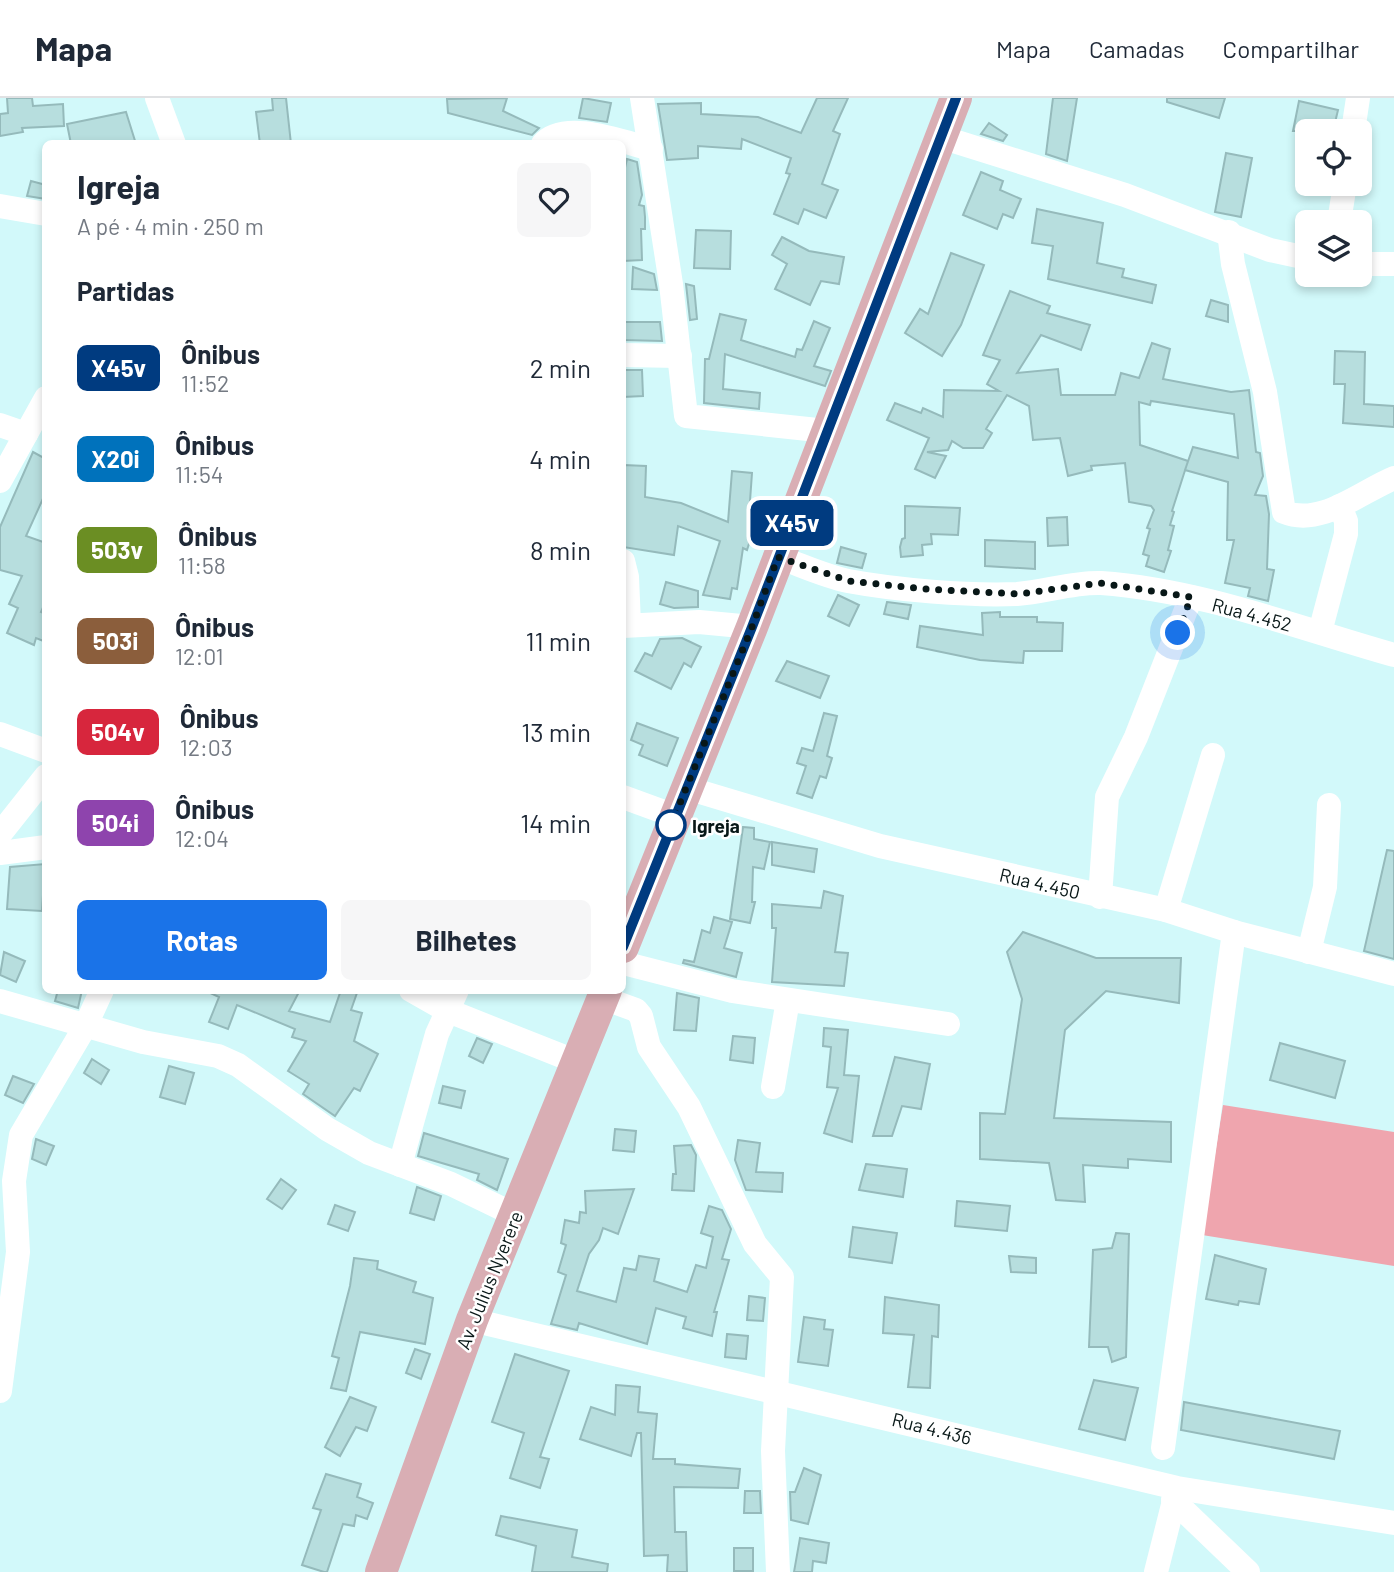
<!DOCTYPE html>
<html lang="pt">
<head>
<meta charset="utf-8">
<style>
  :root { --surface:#fff; --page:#f6f6f7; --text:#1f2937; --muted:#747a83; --line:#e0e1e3; --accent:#1a73e8 }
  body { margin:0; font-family:Barlow,sans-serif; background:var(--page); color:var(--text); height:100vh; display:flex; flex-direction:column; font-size:26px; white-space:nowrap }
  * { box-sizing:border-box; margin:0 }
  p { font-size:23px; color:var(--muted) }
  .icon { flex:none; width:38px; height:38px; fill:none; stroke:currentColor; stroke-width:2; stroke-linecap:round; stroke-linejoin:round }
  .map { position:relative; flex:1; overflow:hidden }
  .details { position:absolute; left:42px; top:42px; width:584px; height:854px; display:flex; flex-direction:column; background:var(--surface); border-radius:10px; box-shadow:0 4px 10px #0003 }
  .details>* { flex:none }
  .badge { padding:0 14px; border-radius:10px; font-size:24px; line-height:46px }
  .tools { position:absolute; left:1295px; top:21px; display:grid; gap:14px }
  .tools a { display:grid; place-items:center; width:77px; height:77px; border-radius:10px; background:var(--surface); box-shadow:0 4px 10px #0003; font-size:35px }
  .you { position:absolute; width:35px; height:35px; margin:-18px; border:5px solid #fff; border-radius:50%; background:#1a73e8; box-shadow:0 0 0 10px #1a73e833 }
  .map>.badge { position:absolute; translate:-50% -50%; box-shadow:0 0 0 4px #fff }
  h2 { padding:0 35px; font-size:26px; line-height:63px }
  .round { display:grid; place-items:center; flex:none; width:74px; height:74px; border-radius:10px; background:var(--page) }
  .summary { display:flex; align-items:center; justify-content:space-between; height:119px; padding:0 35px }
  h1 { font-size:33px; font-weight:700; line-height:52px }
  .cta { display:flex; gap:14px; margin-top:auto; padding:14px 35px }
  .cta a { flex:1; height:80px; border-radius:10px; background:var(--accent); color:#fff; font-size:28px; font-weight:700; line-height:80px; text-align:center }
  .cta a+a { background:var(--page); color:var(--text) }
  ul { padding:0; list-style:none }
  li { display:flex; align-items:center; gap:21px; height:91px; padding:0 35px }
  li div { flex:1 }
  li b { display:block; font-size:26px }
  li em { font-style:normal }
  li .badge { min-width:77px; font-weight:700; text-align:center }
  header { display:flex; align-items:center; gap:42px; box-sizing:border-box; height:98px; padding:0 35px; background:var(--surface); border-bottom:2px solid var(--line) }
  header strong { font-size:33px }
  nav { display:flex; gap:38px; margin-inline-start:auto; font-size:24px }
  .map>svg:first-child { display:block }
</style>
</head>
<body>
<header>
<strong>Mapa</strong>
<nav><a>Mapa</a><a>Camadas</a><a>Compartilhar</a></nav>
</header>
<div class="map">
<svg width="1394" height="1474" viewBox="0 0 1394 1474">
  <rect width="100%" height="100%" fill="#d2f9fa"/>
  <path fill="#efa5ae" d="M1223 1007 1394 1034V1168L1202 1137Z"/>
  <g fill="#b7dede" stroke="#95babb" stroke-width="2">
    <path d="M7 0H32L33 8 63 6 64 28 22 30 23 34 0 38V16L8 15Z"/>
    <path d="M272 0H286L291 46H260L256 14 273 12Z"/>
    <path d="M507 0 503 13 539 30 532 37 448 15 447 1Z"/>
    <path d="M583 0 611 5 607 24 579 20Z"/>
    <path d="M817 0H848L833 33 840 36 822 86 838 92 826 120 804 111 798 126 774 116 790 76 786 75 791 60 742 41 741 51 698 48V60L667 62 658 6 701 5V16L758 19 801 35Z"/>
    <path d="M1053 0H1077L1067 63 1046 56Z"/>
    <path d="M1167 0H1225L1219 20 1167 4Z"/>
    <path d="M1299 3 1338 12 1333 33H1293Z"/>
    <path d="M126 14 136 46H71L67 26Z"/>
    <path d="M989 25 1007 37 1003 43 981 36Z"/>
    <path d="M1226 55 1252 60 1241 119 1215 114Z"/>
    <path d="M627 61 637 64 642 97 639 107 644 108 645 119V131H641L642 162 623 163V78Z"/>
    <path d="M981 74 1003 83 1000 92 1021 101 1013 120 1003 116 997 131 963 117Z"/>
    <path d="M31 83 46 87V101L27 98Z"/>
    <path d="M1037 111 1103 125 1097 165 1124 171 1122 179 1156 187 1152 205 1048 181 1053 148 1032 145Z"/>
    <path d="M696 132 731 133 730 171 694 170Z"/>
    <path d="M782 139 809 153 844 159 839 186 821 183 810 207 775 191 787 166 772 157Z"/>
    <path d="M951 155 984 167 961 227 942 258 905 235 920 211 928 216Z"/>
    <path d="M633 169 654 176 657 192 632 191Z"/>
    <path d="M686 186 694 188 697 221 690 222Z"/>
    <path d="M1010 193 1050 208 1047 215 1090 227 1081 252 1041 237 1017 275 1058 271 1061 297H1115L1121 275 1139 280 1152 245 1170 251 1163 281 1231 294 1249 292 1256 354 1260 355 1263 378 1255 397 1266 398 1269 416 1267 471 1274 472 1268 503 1248 498 1250 490 1225 485 1234 442H1227L1228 384 1185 372 1193 349 1238 360 1234 316 1151 303 1150 307 1139 304 1140 347 1188 363 1172 413 1174 414 1170 427 1174 428 1168 452 1171 453 1164 474 1146 468 1149 458 1143 456 1150 431 1147 430 1154 412 1151 408 1129 404 1125 365 1091 368 1092 372 1068 378 1060 340 1033 342 1029 308 1007 297 986 331 992 335 983 350H963L952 343 948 352 927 354 946 358 935 380 915 371 929 340 887 322 895 305 921 315 923 310 943 319 944 292 999 293 987 286 1000 262 983 257Z"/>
    <path d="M1211 202 1228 207V224L1206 218Z"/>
    <path d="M720 216 746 222 741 242 795 259 797 251 802 252 814 223 830 230 814 268 831 273 825 288 725 256 723 291 760 295 759 311 704 305 705 261H709Z"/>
    <path d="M623 224H660L662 243 623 242Z"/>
    <path d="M1335 253 1365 254 1364 306 1394 308V329L1343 325 1345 286H1334Z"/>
    <path d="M623 272H642L643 298 623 299Z"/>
    <path d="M33 354 46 361V394L26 438 46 445V503L41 514 46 516V544L36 540 34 547 7 535 18 510 9 506 22 478 0 472V429Z"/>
    <path d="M623 367 646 368 645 399 681 405 728 424 732 373 752 375 748 431 753 433 747 452 743 450 737 491 732 490 730 501 703 497 720 443 678 428 674 457 623 449Z"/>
    <path d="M905 408 960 410 958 437 931 436 932 446 922 447 923 457 901 459 900 449 902 441 905 440Z"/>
    <path d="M1067 419 1068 447 1048 448 1047 420Z"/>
    <path d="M985 442 1035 444V471L985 468Z"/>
    <path d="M841 449 866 456 862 470 837 465Z"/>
    <path d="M666 484 698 493V509L674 510 660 506Z"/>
    <path d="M838 497 859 507 849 528 828 518Z"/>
    <path d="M887 504 911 507 908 521 884 516Z"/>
    <path d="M1000 514V519H1037V524L1063 525 1062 553H1024L1023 565 980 562 917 549 920 528 983 537 982 515Z"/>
    <path d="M682 540 701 549 691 569 684 565 671 591 635 573 645 555 652 558 660 541Z"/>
    <path d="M787 563 829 578 820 600 776 583Z"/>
    <path d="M824 615 837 618 827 658 832 660 826 680 820 678 812 700 797 695 806 668 797 665 802 650 813 653Z"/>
    <path d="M637 625 678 640 667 668 639 657 643 647 631 642Z"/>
    <path d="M743 729 754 730V741L770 744 764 771 753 769 752 804H755L750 825 730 821Z"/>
    <path d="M772 744 817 751 814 774 772 767Z"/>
    <path d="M1387 752 1394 753V861L1364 853Z"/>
    <path d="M45 766 42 813 7 811 10 769Z"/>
    <path d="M824 793 843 798 835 854 848 855 844 888 772 884 776 830H772V806L821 810Z"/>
    <path d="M714 819 732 824 724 850 742 855 736 879 683 865 684 862 694 864 702 832 710 835Z"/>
    <path d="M1023 834 1096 860H1181L1179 905 1106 893 1065 932 1054 1020 1171 1024V1064L1128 1061V1070L1083 1067 1085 1104 1056 1102 1049 1065 980 1061V1015L1005 1016 1022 901 1007 854Z"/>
    <path d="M4 854 25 863 16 884 0 877Z"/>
    <path d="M58 892H82L78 910 55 903Z"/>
    <path d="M204 892H300L289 913 330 924 341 892H358L351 912 362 915 354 943 378 956 360 993 354 990 335 1018 303 996 309 986 288 973 306 943 292 939 295 931 237 907 228 931 209 924 219 899Z"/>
    <path d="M677 895 699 900 696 933 674 932Z"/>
    <path d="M824 930 848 932 844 977 859 978 852 1044 824 1035 838 990 827 989 831 949 823 948Z"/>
    <path d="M733 938 755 940 753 965 730 962Z"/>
    <path d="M477 940 492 946 483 965 469 958Z"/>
    <path d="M1280 945 1345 963 1335 1000 1270 982Z"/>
    <path d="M895 959 930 966 921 1011 902 1008 892 1038H873Z"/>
    <path d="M92 961 109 972 101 986 84 975Z"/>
    <path d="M169 968 194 975 185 1006 160 999Z"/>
    <path d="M13 978 34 986 23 1005 5 997Z"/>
    <path d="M443 988 465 993 461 1010 439 1005Z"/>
    <path d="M615 1031 636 1033 634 1054 613 1052Z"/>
    <path d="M424 1035 508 1061 497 1092 477 1082 479 1076 418 1058Z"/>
    <path d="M36 1041 54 1048 46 1067 32 1061Z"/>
    <path d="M738 1042 760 1045 756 1074 783 1075 782 1094 746 1092 735 1062Z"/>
    <path d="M691 1047 696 1057 694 1093 672 1092 673 1076H676L674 1048Z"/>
    <path d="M866 1066 907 1071 903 1099 859 1092Z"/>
    <path d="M281 1081 296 1092 282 1111 267 1101Z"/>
    <path d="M417 1089 441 1098 434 1122 410 1115Z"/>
    <path d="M634 1091 618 1136 603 1130 599 1142 589 1156 577 1193 616 1204 624 1170 636 1172 639 1158 659 1161 654 1183 687 1194 696 1167 706 1170 713 1139 701 1135 709 1108 722 1112 731 1131 722 1161 729 1162 714 1214H717L712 1238 683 1230 686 1219 656 1210 647 1246 579 1225 577 1232 551 1226 566 1177 558 1174 566 1147 561 1145 565 1122 579 1125 580 1114 586 1115 585 1093Z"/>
    <path d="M957 1103 1010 1108 1007 1133 955 1128Z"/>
    <path d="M335 1107 355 1114 348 1133 328 1126Z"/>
    <path d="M853 1129 897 1135 892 1165 849 1159Z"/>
    <path d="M1116 1135 1129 1136 1126 1259 1112 1264 1108 1249H1089L1093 1152 1112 1150Z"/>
    <path d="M1215 1157 1266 1171 1259 1206 1239 1203 1238 1207 1206 1201Z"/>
    <path d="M1009 1158 1036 1160V1175L1011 1174Z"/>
    <path d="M354 1160 378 1163 377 1171 416 1184 413 1194 433 1200 425 1246 360 1234 346 1293 331 1290 339 1260 332 1258 350 1188Z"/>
    <path d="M749 1198 765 1200 763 1223 747 1222Z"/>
    <path d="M885 1199 939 1207 938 1239 932 1238 930 1290 908 1289 914 1237 883 1235Z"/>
    <path d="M804 1219 825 1222 824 1231 833 1232 828 1268 798 1264Z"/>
    <path d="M727 1236 748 1238 746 1261 725 1259Z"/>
    <path d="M415 1251 430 1256 421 1281 406 1275Z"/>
    <path d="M515 1256 569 1273 540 1359 549 1361 540 1390 510 1380 524 1335 492 1324Z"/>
    <path d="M1094 1282 1138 1290 1125 1342 1079 1331Z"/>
    <path d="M616 1287 640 1289 638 1314 657 1316 653 1361H675V1366L740 1371 738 1390 674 1389 675 1434H686L687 1474H667L668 1457 644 1458 641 1335H637L631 1358 580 1341 591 1309 615 1317Z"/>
    <path d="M350 1299 376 1309 367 1333 356 1329 340 1358 325 1349Z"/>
    <path d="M1184 1304 1340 1333 1334 1361 1181 1332Z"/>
    <path d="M804 1370 821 1377 808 1426 791 1422 790 1394H795Z"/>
    <path d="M326 1376 361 1386 357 1399 373 1405 367 1421 356 1417 354 1428 343 1426 327 1474H324L302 1467 321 1412 313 1410Z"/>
    <path d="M745 1393H760L761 1415H744Z"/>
    <path d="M501 1418 577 1432 572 1459 608 1466 607 1474H532L536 1448 496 1437Z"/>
    <path d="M800 1440 829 1445 826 1465 813 1463 812 1474H794Z"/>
    <rect x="734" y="1450" width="19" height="23"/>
  </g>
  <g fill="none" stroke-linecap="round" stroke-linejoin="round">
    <g stroke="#fff" stroke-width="24">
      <path d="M157 0 174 46"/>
      <path d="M642 0 671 186 686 318 827 333"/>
      <path d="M1353 33 1358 0"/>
      <path d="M941 39 1125 97 1270 152 1307 160"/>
      <path d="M543 46C564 21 623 44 651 51"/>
      <path d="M0 108 46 116"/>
      <path d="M1339 124 1345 86"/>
      <path d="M1229 134 1233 166 1265 294 1284 414C1321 429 1360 394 1394 380"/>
      <path d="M1360 166H1394"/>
      <path d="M623 257 680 258"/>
      <path d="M0 327 26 336"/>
      <path d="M0 383 46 300"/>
      <path d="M778 459C801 467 824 478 848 483 896 492 968 498 1017 496 1045 494 1073 484 1101 485 1201 492 1298 530 1394 557"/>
      <path d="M623 463 627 479 629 526"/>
      <path d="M623 528 699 524 752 529"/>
      <path d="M1320 534 1346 436V423L1340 408"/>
      <path d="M0 636 46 653"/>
      <path d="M687 690 880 748 1166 812 1234 834 1394 876"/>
      <path d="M623 699 675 718"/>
      <path d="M0 736 46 678"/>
      <path d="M0 755 46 749"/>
      <path d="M1100 799 1107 699 1136 639 1191 499"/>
      <path d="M1166 812 1213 657"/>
      <path d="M1309 854 1325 789 1329 707"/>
      <path d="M623 865 732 893 948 926"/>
      <path d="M411 892 446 912 577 964"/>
      <path d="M603 900 636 912 641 918 649 949 689 1009 755 1146 782 1179 773 1353 778 1474"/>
      <path d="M0 903 143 944 218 958 238 967 327 1031 369 1055 451 1086 515 1117"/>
      <path d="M773 989 788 902"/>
      <path d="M400 1067 437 936 457 892"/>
      <path d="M472 1222 1177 1390 1394 1425"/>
      <path d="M0 1293 18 1154 14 1083 21 1037 86 927 102 892"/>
      <path d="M1163 1350 1234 834"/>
      <path d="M1173 1402 1248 1474"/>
      <path d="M1156 1474 1177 1391"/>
    </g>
    <g stroke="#d9aeb4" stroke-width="32">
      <path d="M623 849 752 529 956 0"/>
      <path d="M381 1474 472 1222 606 892"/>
    </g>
  </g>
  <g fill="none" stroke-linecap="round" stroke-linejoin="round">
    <g stroke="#fff" stroke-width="16">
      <path id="line" d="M623 849 752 529 956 0"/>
    </g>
    <use href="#line" stroke="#003b80" stroke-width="10"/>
    <path stroke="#081717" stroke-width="7" stroke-dasharray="0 12.6" d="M671 727 752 529 778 459 849 483 925 491 1019 496 1100 485 1191 499 1178 535"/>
  </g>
  <circle fill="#fff" stroke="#003b80" stroke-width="3.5" cx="671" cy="727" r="14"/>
  <g text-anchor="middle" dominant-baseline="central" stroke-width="5" stroke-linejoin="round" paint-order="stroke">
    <g font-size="19" fill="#081717" stroke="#fff">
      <text transform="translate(1252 516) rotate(15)">Rua 4.452</text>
      <text transform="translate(1040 785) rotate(13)">Rua 4.450</text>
      <text transform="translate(489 1182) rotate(-68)">Av. Julius Nyerere</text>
      <text transform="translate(932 1330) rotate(14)">Rua 4.436</text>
    </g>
    <g font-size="19" font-weight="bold" fill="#081717" stroke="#fff" text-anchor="start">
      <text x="692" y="727">Igreja</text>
    </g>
  </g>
</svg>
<div class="tools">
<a><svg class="icon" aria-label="locate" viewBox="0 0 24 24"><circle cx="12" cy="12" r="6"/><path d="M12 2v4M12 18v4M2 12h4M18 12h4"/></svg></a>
<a><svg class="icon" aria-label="layers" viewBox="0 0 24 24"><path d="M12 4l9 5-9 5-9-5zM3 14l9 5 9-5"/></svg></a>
</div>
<div class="you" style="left:1178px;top:535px"></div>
<b class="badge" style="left:792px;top:425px;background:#003b80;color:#fff">X45v</b>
<section class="details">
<div class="summary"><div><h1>Igreja</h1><p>A pé · 4 min · 250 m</p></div><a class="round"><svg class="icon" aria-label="heart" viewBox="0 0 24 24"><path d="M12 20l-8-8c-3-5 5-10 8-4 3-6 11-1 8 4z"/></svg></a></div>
<h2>Partidas</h2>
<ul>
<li><span class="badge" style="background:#003b80;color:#fff">X45v</span><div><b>Ônibus</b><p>11:52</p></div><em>2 min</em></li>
<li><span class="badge" style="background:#0072bc;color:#fff">X20i</span><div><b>Ônibus</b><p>11:54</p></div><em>4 min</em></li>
<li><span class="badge" style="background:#6b8e23;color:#fff">503v</span><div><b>Ônibus</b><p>11:58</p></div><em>8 min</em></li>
<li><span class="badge" style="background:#8b5e3c;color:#fff">503i</span><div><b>Ônibus</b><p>12:01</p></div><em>11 min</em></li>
<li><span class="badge" style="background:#d7263d;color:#fff">504v</span><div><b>Ônibus</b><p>12:03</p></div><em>13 min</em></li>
<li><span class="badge" style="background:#8e44ad;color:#fff">504i</span><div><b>Ônibus</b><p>12:04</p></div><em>14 min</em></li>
</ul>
<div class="cta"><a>Rotas</a><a>Bilhetes</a></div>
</section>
</div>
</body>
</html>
